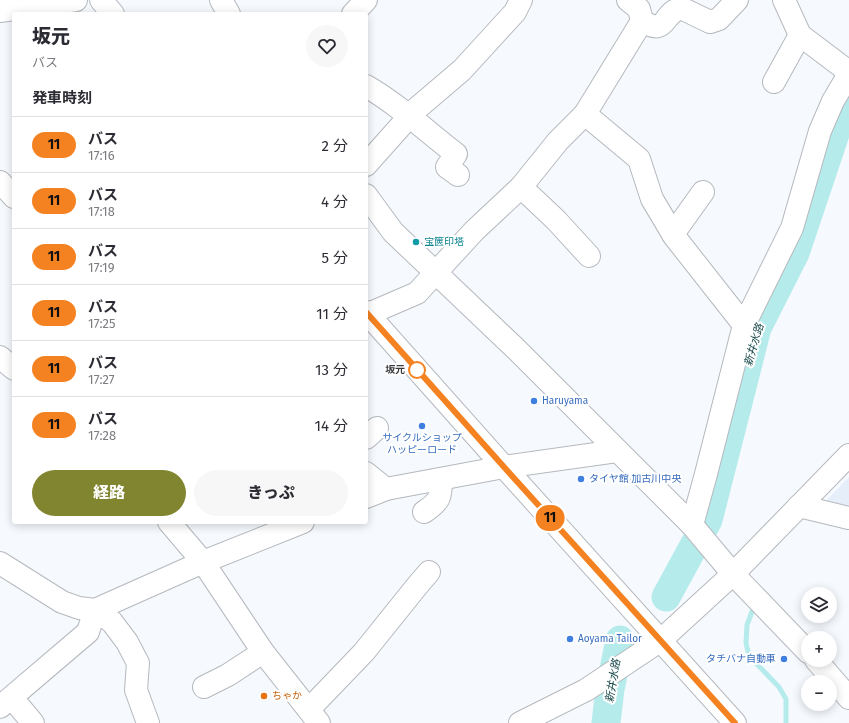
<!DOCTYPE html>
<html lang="ja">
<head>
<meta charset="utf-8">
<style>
  :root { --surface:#fff; --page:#f7f7f7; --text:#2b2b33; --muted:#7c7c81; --line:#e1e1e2; --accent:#81852f }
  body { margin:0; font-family:"Fira Sans","Noto Sans JP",sans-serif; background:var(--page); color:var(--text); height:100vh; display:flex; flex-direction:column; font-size:15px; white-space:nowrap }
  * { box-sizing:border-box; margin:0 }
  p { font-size:13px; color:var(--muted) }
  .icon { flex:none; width:22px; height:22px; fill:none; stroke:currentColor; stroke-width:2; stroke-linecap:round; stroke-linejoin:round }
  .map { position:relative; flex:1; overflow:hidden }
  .drawer { position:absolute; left:12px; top:12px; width:356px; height:512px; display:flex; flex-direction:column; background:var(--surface); border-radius:4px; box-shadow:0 2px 10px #0003 }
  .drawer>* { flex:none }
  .badge { padding:0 8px; border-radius:13px; font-size:14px; line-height:26px }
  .buttons { position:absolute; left:801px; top:587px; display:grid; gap:8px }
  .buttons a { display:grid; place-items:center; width:36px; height:36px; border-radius:50%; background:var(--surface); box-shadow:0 2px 10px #0003; font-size:20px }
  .map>.badge { position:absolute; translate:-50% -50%; box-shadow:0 0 0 2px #fff }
  h2 { padding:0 20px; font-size:15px; line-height:36px }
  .round { display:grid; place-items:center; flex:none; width:42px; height:42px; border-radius:21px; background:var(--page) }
  .headline { display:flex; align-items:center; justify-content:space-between; height:68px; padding:0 20px }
  h1 { font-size:19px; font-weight:800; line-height:30px }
  .cta { display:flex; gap:8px; margin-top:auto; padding:8px 20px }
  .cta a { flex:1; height:46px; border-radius:24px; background:var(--accent); color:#fff; font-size:16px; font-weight:800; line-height:46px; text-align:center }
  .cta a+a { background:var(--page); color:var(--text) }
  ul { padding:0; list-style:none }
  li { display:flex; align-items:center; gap:12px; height:56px; padding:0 20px; border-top:1px solid var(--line) }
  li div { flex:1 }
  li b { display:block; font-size:15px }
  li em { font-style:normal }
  li .badge { min-width:44px; font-weight:700; text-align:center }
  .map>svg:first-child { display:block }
</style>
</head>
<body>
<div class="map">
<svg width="849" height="723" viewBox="0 0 849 723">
  <rect width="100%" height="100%" fill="#f6faff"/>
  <path fill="#e6eefa" d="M849 477V511L822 505Z"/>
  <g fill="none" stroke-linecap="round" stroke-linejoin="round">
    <path stroke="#b6ebec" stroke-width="5" d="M752 605 753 609 747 625 746 643 749 656 779 687 786 699V723"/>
    <g stroke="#b6ebec" stroke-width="29">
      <path d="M666 597 708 520 757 328 795 253 847 98 849 96"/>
      <path d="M606 723 610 689 620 640"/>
    </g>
    <g stroke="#b5b8bd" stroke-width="24">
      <g id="minor">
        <path d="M221 0 229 14"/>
        <path d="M628 0 639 9 642 21 585 114 639 159 652 199 674 236 744 325"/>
        <path d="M784 0 800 35 849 72"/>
        <path d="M0 11 76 0"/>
        <path d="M353 14 366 0"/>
        <path d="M642 21C668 37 661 13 681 8L710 22 719 19 737 0"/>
        <path d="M774 82 800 35"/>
        <path d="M366 86C399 105 426 131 456 154L447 167 458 175"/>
        <path d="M366 165 415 110 462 70 515 12 521 0"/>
        <path d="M0 182 14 197"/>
        <path d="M521 187 556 220 589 256"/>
        <path d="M366 195 393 232 517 350 692 525 733 574 808 652"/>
        <path d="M673 234 703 192"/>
        <path d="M366 315 417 293 474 231 521 187 558 141 585 114"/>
        <path d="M0 357 14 369"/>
        <path d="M366 438 377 428"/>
        <path d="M366 473 386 489"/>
        <path d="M366 497 386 489 504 467 617 451"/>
        <path d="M799 506 849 518"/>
        <path d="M424 512C440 501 441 498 441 479"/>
        <path d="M169 522 203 562 263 652 319 723"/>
        <path d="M692 525 706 474 744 325 792 228 820 131 833 101 849 74"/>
        <path d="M0 563 62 602 79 608 95 610 203 562 303 522"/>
        <path d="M816 660 849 698"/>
        <path d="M204 687 228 675 263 652"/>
        <path d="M12 698 33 723"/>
        <path d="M0 707 88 632 95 610 112 622 127 642 138 663 136 690 148 723"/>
        <path d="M308 708 316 702 364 652 417 586 429 572"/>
        <path d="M520 723 586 690 661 640 733 574 849 455"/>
      </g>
    </g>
    <g stroke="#b5b8bd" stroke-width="24">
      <g id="highway">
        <path d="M101 0 113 14"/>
        <path d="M366 312 504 467 735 723"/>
      </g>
    </g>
    <use href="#minor" stroke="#fff" stroke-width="22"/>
    <use href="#highway" stroke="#fff" stroke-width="22"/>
  </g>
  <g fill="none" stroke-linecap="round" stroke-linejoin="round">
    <g stroke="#fff" stroke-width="9">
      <path id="line" d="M366 312 504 467 735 723"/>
    </g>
    <use href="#line" stroke="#f58220" stroke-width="6"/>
  </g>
  <circle fill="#0f9aa8" stroke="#fff" stroke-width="1.5" cx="416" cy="242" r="4"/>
  <circle fill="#fff" stroke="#f58220" stroke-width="2" cx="417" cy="370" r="8"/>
  <g fill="#3f7fe0" stroke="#fff" stroke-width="1.5">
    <circle cx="534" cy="401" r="4"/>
    <circle cx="422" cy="426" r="4"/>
    <circle cx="581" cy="479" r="4"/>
    <circle cx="570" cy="639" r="4"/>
    <circle cx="784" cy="659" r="4"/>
  </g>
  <circle fill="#e8710a" stroke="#fff" stroke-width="1.5" cx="264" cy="696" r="4"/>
  <g text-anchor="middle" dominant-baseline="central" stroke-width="4" stroke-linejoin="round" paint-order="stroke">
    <g font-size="10" fill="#0d838f" stroke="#fff" text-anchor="start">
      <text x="424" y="242">宝篋印塔</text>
    </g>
    <g font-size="10" font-weight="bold" fill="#3b3c3e" stroke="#fff" text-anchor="end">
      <text x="405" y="370">坂元</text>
    </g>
    <g font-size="10" fill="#366cbe" stroke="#fff" text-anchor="start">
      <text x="542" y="401">Haruyama</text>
      <text x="422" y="438" text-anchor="middle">サイクルショップ<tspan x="422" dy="12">ハッピーロード</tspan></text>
      <text x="589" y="479">タイヤ館 加古川中央</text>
      <text x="578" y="639">Aoyama Tailor</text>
      <text x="776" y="659" text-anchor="end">タチバナ自動車</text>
    </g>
    <g font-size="10" fill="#c56008" stroke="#fff" text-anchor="start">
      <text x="272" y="696">ちゃか</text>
    </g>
    <g font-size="11" font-style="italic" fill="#1d4c4d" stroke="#fff">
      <text transform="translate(754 345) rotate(-74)">新井水路</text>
      <text transform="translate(613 681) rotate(-80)">新井水路</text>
    </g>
  </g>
</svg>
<div class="buttons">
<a><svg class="icon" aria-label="layers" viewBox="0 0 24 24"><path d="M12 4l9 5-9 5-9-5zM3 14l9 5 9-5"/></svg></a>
<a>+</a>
<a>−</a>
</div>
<b class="badge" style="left:550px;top:518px;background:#f58220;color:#111">11</b>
<section class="drawer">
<div class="headline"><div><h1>坂元</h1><p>バス</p></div><a class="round"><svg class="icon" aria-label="heart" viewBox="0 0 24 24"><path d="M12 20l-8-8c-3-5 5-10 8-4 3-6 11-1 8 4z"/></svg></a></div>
<h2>発車時刻</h2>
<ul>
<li><span class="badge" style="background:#f58220;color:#111">11</span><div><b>バス</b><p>17:16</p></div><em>2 分</em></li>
<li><span class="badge" style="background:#f58220;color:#111">11</span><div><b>バス</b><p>17:18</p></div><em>4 分</em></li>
<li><span class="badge" style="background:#f58220;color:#111">11</span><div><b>バス</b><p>17:19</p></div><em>5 分</em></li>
<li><span class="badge" style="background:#f58220;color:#111">11</span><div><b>バス</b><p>17:25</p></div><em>11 分</em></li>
<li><span class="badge" style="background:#f58220;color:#111">11</span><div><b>バス</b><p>17:27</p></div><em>13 分</em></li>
<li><span class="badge" style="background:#f58220;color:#111">11</span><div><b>バス</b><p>17:28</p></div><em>14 分</em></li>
</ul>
<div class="cta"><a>経路</a><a>きっぷ</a></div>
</section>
</div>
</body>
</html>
